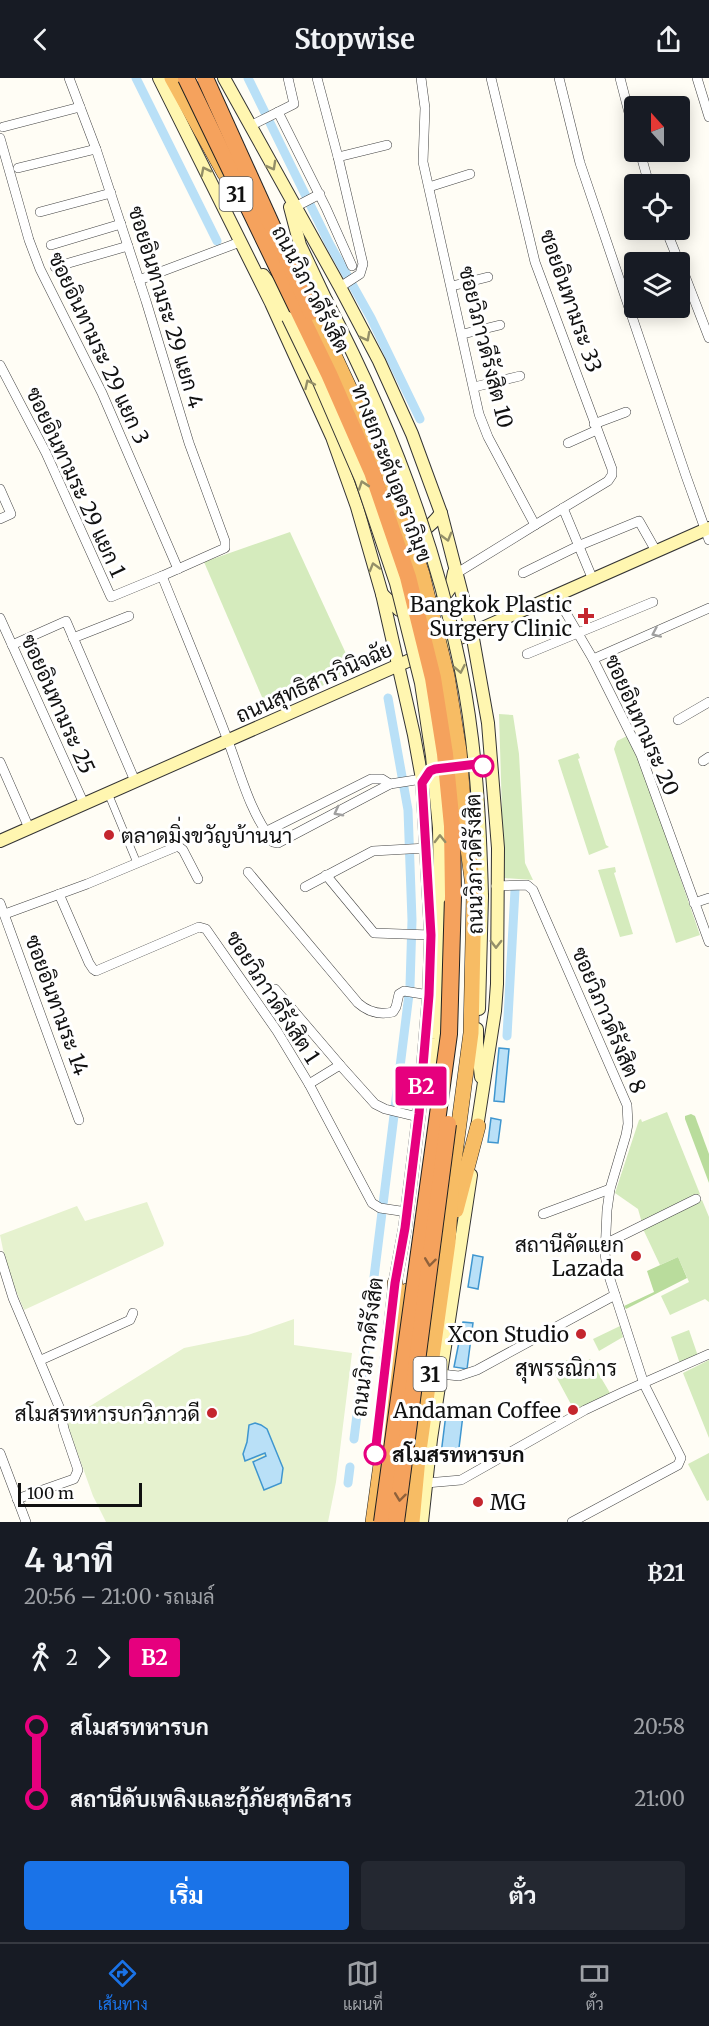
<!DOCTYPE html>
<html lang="th">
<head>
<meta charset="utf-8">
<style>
  :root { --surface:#171b24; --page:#242831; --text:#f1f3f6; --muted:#9ea1a6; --line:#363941; --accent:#1a73e8 }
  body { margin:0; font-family:Merriweather,Sarabun,serif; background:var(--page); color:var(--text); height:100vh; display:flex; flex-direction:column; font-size:22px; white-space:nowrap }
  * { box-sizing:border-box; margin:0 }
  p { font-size:20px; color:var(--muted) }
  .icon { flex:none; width:33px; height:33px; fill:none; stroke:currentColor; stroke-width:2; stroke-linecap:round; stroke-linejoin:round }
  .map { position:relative; height:1444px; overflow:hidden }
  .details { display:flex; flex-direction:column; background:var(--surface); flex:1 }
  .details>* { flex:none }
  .badge { padding:0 12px; border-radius:4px; font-size:21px; line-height:39px }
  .needle { width:39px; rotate:339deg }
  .controls { position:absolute; left:624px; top:18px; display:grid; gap:12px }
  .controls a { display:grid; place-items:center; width:66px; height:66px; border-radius:6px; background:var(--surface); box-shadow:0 3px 15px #0003; font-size:30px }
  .scale { position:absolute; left:18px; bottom:15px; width:124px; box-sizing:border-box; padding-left:6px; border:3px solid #111; border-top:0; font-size:16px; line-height:21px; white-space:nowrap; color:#111; -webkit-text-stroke:4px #fff; paint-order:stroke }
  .map>.badge { position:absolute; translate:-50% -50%; box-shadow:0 0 0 3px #fff }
  .legs { display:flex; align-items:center; gap:9px; height:66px; padding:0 24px; font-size:20px }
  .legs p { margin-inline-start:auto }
  .overview { display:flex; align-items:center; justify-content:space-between; height:102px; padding:0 24px }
  h1 { font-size:33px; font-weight:700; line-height:45px }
  .primary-button { display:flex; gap:12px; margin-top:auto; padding:12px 24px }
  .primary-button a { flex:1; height:69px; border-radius:6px; background:var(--accent); color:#fff; font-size:24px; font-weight:700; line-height:69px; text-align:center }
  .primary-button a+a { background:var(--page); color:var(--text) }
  ul { padding:0 24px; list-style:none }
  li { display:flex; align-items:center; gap:21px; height:72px; font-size:22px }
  li i { display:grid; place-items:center; width:9px; height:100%; margin:0 8px; background:currentColor }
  li i::after { content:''; width:15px; height:15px; margin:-8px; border:4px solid; border-radius:50%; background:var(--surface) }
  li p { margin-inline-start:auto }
  li:first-child i { background:linear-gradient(#0000 50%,currentColor 0) }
  li:last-child i { background:linear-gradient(currentColor 50%,#0000 0) }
  header { display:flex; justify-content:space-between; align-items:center; height:78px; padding:0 24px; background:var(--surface); font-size:27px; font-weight:700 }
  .dock { display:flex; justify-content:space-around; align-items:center; height:84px; border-top:2px solid var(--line); background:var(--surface); font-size:16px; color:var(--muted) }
  .dock a { display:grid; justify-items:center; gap:3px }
  .dock .current { color:var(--accent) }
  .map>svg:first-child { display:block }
</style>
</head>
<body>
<header><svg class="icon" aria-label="back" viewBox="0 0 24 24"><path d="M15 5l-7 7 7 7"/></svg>Stopwise<svg class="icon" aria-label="share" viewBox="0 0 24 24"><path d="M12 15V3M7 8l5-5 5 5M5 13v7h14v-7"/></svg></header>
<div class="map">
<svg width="709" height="1444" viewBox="0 0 709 1444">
  <rect width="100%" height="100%" fill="#fffdf5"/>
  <g fill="#d5ebbd">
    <path d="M290 454 354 593 268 633 204 484Z"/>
    <path d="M499 636 513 637 519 676 525 785 533 802 504 800Z"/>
    <path d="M627 658 639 681 700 857 676 865 614 671 617 663Z"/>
    <path d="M578 675 580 680 578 681 606 767 609 769 589 777 558 682Z"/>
    <path d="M615 789 616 794 614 795 633 856 620 859 598 792Z"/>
    <path d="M667 1034 700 1116 642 1145 638 1131 615 1115 639 1042 641 1041 642 1044Z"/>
    <path d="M702 1122 709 1139V1224L705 1221 670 1237 661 1218 689 1204 678 1179 660 1187 643 1151Z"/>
    <path d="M620 1248 623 1259 599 1273 593 1261Z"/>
    <path d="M689 1252 698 1278 680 1286 671 1259Z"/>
    <path d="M590 1281 610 1315 579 1332 573 1330 552 1291 567 1282 574 1292Z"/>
    <path d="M709 1282V1360L683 1295Z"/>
    <path d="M709 1375V1422L707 1423 688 1386Z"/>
  </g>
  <g fill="#b9dc9c">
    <path d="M691 1036 695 1038 709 1076V1105L685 1041V1038Z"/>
    <path d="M678 1179 687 1200 626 1231 624 1228 654 1214 647 1193Z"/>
  </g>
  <g fill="#e6f2cf">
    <path d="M147 1124 164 1165 163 1168 24 1232 7 1191 0 1157 77 1128 85 1143Z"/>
    <path d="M294 1241V1267L352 1275 336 1404 328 1444H106L93 1418 66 1343 184 1270 248 1257Z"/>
  </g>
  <g fill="#b9e0f7" stroke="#3f96cf" stroke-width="1.5">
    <path d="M499 970 509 971 504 1024 494 1023Z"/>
    <path d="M491 1040 501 1042 498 1065 488 1064Z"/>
    <path d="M473 1177 483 1179 478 1211 468 1209Z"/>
    <path d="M463 1244 473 1245 467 1291 454 1289Z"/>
    <path d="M446 1336 463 1337 458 1378 441 1376Z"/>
    <path d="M255 1345 261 1347 267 1351 283 1390 281 1405 264 1412 253 1384 266 1378 265 1375 245 1383 243 1376 247 1364 249 1347Z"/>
  </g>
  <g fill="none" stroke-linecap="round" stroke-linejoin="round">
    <g stroke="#b9e0f7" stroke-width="9">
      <path d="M136 0 217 163"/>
      <path d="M248 0 329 165 371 240 420 341"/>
      <path d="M507 958 515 812"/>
      <path d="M354 1361 410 908 412 842 408 732 388 620"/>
      <path d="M348 1405 350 1389"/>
    </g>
    <g stroke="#444" stroke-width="8">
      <path id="pedestrian" d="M108 715 137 785"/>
    </g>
    <g stroke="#444" stroke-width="10">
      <g id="minor">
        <path d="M69 0 96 71 146 223 189 365 225 463V470L162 498C183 550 205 603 225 655 240 693 248 731 273 764L278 765 390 706 422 701"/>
        <path d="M317 0 338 79 363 186 360 196 340 209"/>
        <path d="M421 0 425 30 423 84 479 336 488 359 535 447 457 495"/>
        <path d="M491 0 535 184 612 391V397L608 403 535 447"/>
        <path d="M559 0 580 85 686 398 709 462"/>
        <path d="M620 0 634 54"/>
        <path d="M697 0 709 39"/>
        <path d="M278 34 326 130 352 188"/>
        <path d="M250 48 294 26 288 0"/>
        <path d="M3 49 80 29"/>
        <path d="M0 60 29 162 40 191 102 315 178 491"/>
        <path d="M640 74 649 106"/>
        <path d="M338 79 387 67"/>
        <path d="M18 90 96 71"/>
        <path d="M429 109 470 96"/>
        <path d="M295 129 320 116"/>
        <path d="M40 134 111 115"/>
        <path d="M666 152 679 184"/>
        <path d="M51 167 121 146"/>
        <path d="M680 185 709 260"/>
        <path d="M55 189 128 168"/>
        <path d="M139 202 240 164"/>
        <path d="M452 208 488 199"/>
        <path d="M463 256 500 247"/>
        <path d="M0 287 46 375 111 519 162 498"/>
        <path d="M474 309 520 298"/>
        <path d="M594 346 626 334"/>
        <path d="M568 365 597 352"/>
        <path d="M0 411 11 436 0 441"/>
        <path d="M563 430 593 502"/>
        <path d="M523 495 578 468 639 443 656 473"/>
        <path d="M556 518 593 581 641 677 709 864"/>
        <path d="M0 540 84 726"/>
        <path d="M73 560 129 538"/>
        <path d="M12 567 66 543 135 703"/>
        <path d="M527 576 653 524"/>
        <path d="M593 581 709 530"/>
        <path d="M678 642 709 624"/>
        <path d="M703 683 709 679"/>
        <path d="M0 684 29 750"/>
        <path d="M265 754 371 701H382L390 706"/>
        <path d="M248 794 358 925C368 934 380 937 393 934L396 929 399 916 404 913 429 917"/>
        <path d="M326 797 374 855 431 857"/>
        <path d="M496 808 527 807 533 812 627 1027 628 1046 626 1057 610 1111 607 1132 605 1176 608 1195 644 1306 681 1380 678 1387 572 1444"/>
        <path d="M305 809 373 773 427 770"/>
        <path d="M59 816 89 885 93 891 96 893 199 849 206 851 277 953 309 1006 372 1125 380 1130 407 1134"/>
        <path d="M0 825 79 1042"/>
        <path d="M694 825 709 820"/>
        <path d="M5 836 87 806 178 768 183 772 198 801"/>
        <path d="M275 911 340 987"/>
        <path d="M309 1006 340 987 375 1026 385 1031 418 1039"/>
        <path d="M543 1136 610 1111"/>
        <path d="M605 1164 613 1162 696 1121"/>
        <path d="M0 1178 13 1220 60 1331 64 1351 78 1392 74 1401 17 1421"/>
        <path d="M41 1282 130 1242 133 1235"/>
        <path d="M441 1296 459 1298 477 1292 615 1217"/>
        <path d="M0 1375 26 1444"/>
        <path d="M426 1405 461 1402 585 1332 623 1314 709 1276"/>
      </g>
    </g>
    <g stroke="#333" stroke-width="14">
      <g id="secondary">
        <path d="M159 0 271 225 332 359 357 429 382 516 414 657 422 701 431 857 429 917 419 1036 405 1150 395 1205 381 1333"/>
        <path d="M224 0 340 209 379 283 412 356 441 435 472 555 488 645 498 770 497 906 495 933 476 1056"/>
        <path d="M290 129 300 167 326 222"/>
        <path d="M263 197 274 211 288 240"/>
        <path d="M401 463C419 456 429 451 441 435"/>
        <path d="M382 516 399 532 412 535 438 527 451 509 454 494"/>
        <path d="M0 763 709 450"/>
        <path d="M479 931 482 818"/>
        <path d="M477 951V965L481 999"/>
        <path d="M425 1018 432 1000 436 961 440 819"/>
        <path d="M422 1444 431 1361 471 1097"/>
      </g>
    </g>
    <g stroke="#222" stroke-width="16">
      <g id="trunk">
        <path d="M172 0 225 96"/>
        <path d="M456 1132 478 1048"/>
        <path d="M395 1205 399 1232"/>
        <path d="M373 1444 401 1241 407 1213"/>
        <path d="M412 1444 418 1380 448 1164 452 1098 471 955 474 816"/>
      </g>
    </g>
    <use href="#pedestrian" stroke="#fff" stroke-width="7"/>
    <use href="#minor" stroke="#fff" stroke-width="9"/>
    <use href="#secondary" stroke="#fff6b0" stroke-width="12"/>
    <use href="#trunk" stroke="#f7bc64" stroke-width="15"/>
    <g stroke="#333" stroke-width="14" stroke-linecap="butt">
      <g id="secondary-bridge">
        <path d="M326 222C387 338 435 463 461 592 476 666 480 742 482 818"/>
        <path d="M288 240 319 304 361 401 396 505 421 605 432 678 439 750 440 819"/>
      </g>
    </g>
    <g stroke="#222" stroke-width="16" stroke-linecap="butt">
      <path id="trunk-bridge" d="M311 228 387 391 422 496 447 598 459 673 465 748 474 816"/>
    </g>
    <g stroke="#222" stroke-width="18" stroke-linecap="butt">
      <g id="motorway-bridge">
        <path d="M186 0 329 296 372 394 408 499 433 600 445 676 452 748 453 818 449 956 382 1444"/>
        <path d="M205 0 311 234"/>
        <path d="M396 1444 448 1046"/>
      </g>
    </g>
    <use href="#secondary-bridge" stroke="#fff6b0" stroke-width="12"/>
    <use href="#trunk-bridge" stroke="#f7bc64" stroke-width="15"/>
    <use href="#motorway-bridge" stroke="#f5a25d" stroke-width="16"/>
  </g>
  <defs><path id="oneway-chevron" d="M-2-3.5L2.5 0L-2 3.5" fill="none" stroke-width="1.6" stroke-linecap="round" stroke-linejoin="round" transform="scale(1.5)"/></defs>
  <g stroke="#948f68">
    <use href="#oneway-chevron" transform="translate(272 88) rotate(61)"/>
    <use href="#oneway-chevron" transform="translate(205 93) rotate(-117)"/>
    <use href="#oneway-chevron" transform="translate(366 259) rotate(62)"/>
    <use href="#oneway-chevron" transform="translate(309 306) rotate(-115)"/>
    <use href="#oneway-chevron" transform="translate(363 407) rotate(-109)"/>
    <use href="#oneway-chevron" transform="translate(447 459) rotate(74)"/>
    <use href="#oneway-chevron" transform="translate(374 489) rotate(-106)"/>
    <use href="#oneway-chevron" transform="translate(460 591) rotate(79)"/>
    <use href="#oneway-chevron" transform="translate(440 761) rotate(-91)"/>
    <use href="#oneway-chevron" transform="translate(496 866) rotate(90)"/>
  </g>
  <g stroke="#a0a0a0">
    <use href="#oneway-chevron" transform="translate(656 555) rotate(156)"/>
    <use href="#oneway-chevron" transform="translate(338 734) rotate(152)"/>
  </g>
  <g stroke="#8e613b">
    <use href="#oneway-chevron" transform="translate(430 1184) rotate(97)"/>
    <use href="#oneway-chevron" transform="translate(400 1419) rotate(97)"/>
  </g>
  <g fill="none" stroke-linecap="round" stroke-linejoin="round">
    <g stroke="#fff" stroke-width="14">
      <path id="line-1" d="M375 1376 395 1205 405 1150 419 1036 429 917 431 857 422 705 430 693 435 691 477 686 483 688"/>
    </g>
    <use href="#line-1" stroke="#e6007e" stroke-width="9"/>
  </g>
  <g fill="#c4262e" stroke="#fff" stroke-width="2">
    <path d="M583 529h6v6h6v6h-6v6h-6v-6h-6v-6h6z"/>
    <circle cx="109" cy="757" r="6"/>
    <circle cx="636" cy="1178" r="6"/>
    <circle cx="581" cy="1256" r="6"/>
    <circle cx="573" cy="1332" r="6"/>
    <circle cx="212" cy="1335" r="6"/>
    <circle cx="478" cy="1424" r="6"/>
  </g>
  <g fill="#fff" stroke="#e6007e" stroke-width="3">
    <circle cx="483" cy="688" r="10"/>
    <circle cx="375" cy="1376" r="10"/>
  </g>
  <g text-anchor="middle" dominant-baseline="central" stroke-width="6" stroke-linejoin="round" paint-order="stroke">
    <g fill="#fff" stroke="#585858" stroke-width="1.5">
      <rect x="219.5" y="99" width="33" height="34" rx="4.5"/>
      <rect x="413.5" y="1279" width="33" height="34" rx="4.5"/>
    </g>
    <g font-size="20" font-weight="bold" fill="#111">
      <text x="236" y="116">31</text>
      <text x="430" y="1296">31</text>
    </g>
    <g font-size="21" fill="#111" stroke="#fff">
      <text transform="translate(311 211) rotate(62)">ถนนวิภาวดีรังสิต</text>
      <text transform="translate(571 223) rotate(71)">ซอยอินทามระ 33</text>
      <text transform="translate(166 229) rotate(73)">ซอยอินทามระ 29 แยก 4</text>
      <text transform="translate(486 269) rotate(76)">ซอยวิภาวดีรังสิต 10</text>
      <text transform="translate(99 270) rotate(65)">ซอยอินทามระ 29 แยก 3</text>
      <text transform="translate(392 395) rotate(69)">ทางยกระดับอุตราภิมุข</text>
      <text transform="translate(76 404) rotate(65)">ซอยอินทามระ 29 แยก 1</text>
      <text transform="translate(314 604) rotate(-24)">ถนนสุทธิสารวินิจฉัย</text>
      <text transform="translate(58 626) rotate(66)">ซอยอินทามระ 25</text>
      <text transform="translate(642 647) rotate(66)">ซอยอินทามระ 20</text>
      <text transform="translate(474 786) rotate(-91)">ถนนวิภาวดีรังสิต</text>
      <text transform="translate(273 919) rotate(57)">ซอยวิภาวดีรังสิต 1</text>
      <text transform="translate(57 927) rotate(70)">ซอยอินทามระ 14</text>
      <text transform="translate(609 942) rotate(67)">ซอยวิภาวดีรังสิต 8</text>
      <text transform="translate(367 1269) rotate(-83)">ถนนวิภาวดีรังสิต</text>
    </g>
    <g font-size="21" fill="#111" stroke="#fff" text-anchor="end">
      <text x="572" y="526">Bangkok Plastic<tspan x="572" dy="24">Surgery Clinic</tspan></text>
      <text x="121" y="757" text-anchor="start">ตลาดมิ่งขวัญบ้านนา</text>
      <text x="624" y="1166">สถานีคัดแยก<tspan x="624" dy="24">Lazada</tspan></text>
      <text x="569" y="1256">Xcon Studio</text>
      <text x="561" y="1332">Andaman Coffee</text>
      <text x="200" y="1335">สโมสรทหารบกวิภาวดี</text>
      <text x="490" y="1424" text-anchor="start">MG</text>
    </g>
    <g font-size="21" font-weight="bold" fill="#111" stroke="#fff" text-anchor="start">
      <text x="392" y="1376">สโมสรทหารบก</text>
    </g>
    <g font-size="22" fill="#111" stroke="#fff">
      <text x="566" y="1290">สุพรรณิการ</text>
    </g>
  </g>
</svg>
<div class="controls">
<a><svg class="needle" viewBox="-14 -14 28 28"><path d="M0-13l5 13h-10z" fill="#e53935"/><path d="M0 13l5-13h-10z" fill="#9ea1a6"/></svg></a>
<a><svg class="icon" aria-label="locate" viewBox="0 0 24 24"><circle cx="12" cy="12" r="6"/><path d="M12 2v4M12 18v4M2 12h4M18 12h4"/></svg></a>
<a><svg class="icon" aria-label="layers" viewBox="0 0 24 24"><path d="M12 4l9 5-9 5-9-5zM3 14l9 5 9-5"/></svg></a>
</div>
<div class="scale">100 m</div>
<b class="badge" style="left:421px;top:1008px;background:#e6007e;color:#fff">B2</b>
</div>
<section class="details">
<div class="overview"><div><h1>4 นาที</h1><p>20:56 – 21:00 · รถเมล์</p></div><b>฿21</b></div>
<div class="legs"><svg class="icon" aria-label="walk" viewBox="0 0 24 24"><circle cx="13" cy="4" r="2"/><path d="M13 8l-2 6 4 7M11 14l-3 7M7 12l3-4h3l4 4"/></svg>2<svg class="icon" aria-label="forward" viewBox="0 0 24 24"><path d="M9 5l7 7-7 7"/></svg><b class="badge" style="background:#e6007e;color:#fff">B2</b></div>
<ul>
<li><i style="color:#e6007e"></i><b>สโมสรทหารบก</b><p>20:58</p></li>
<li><i style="color:#e6007e"></i><b>สถานีดับเพลิงและกู้ภัยสุทธิสาร</b><p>21:00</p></li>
</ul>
<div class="primary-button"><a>เริ่ม</a><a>ตั๋ว</a></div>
</section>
<nav class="dock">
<a class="current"><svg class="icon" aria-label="directions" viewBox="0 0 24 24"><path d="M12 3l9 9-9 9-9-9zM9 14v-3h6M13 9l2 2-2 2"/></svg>เส้นทาง</a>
<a><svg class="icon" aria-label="map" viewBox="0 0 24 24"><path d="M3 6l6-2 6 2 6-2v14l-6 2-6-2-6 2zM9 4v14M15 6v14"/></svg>แผนที่</a>
<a><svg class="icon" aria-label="tickets" viewBox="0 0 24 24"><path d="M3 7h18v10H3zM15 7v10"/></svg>ตั๋ว</a>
</nav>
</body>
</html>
